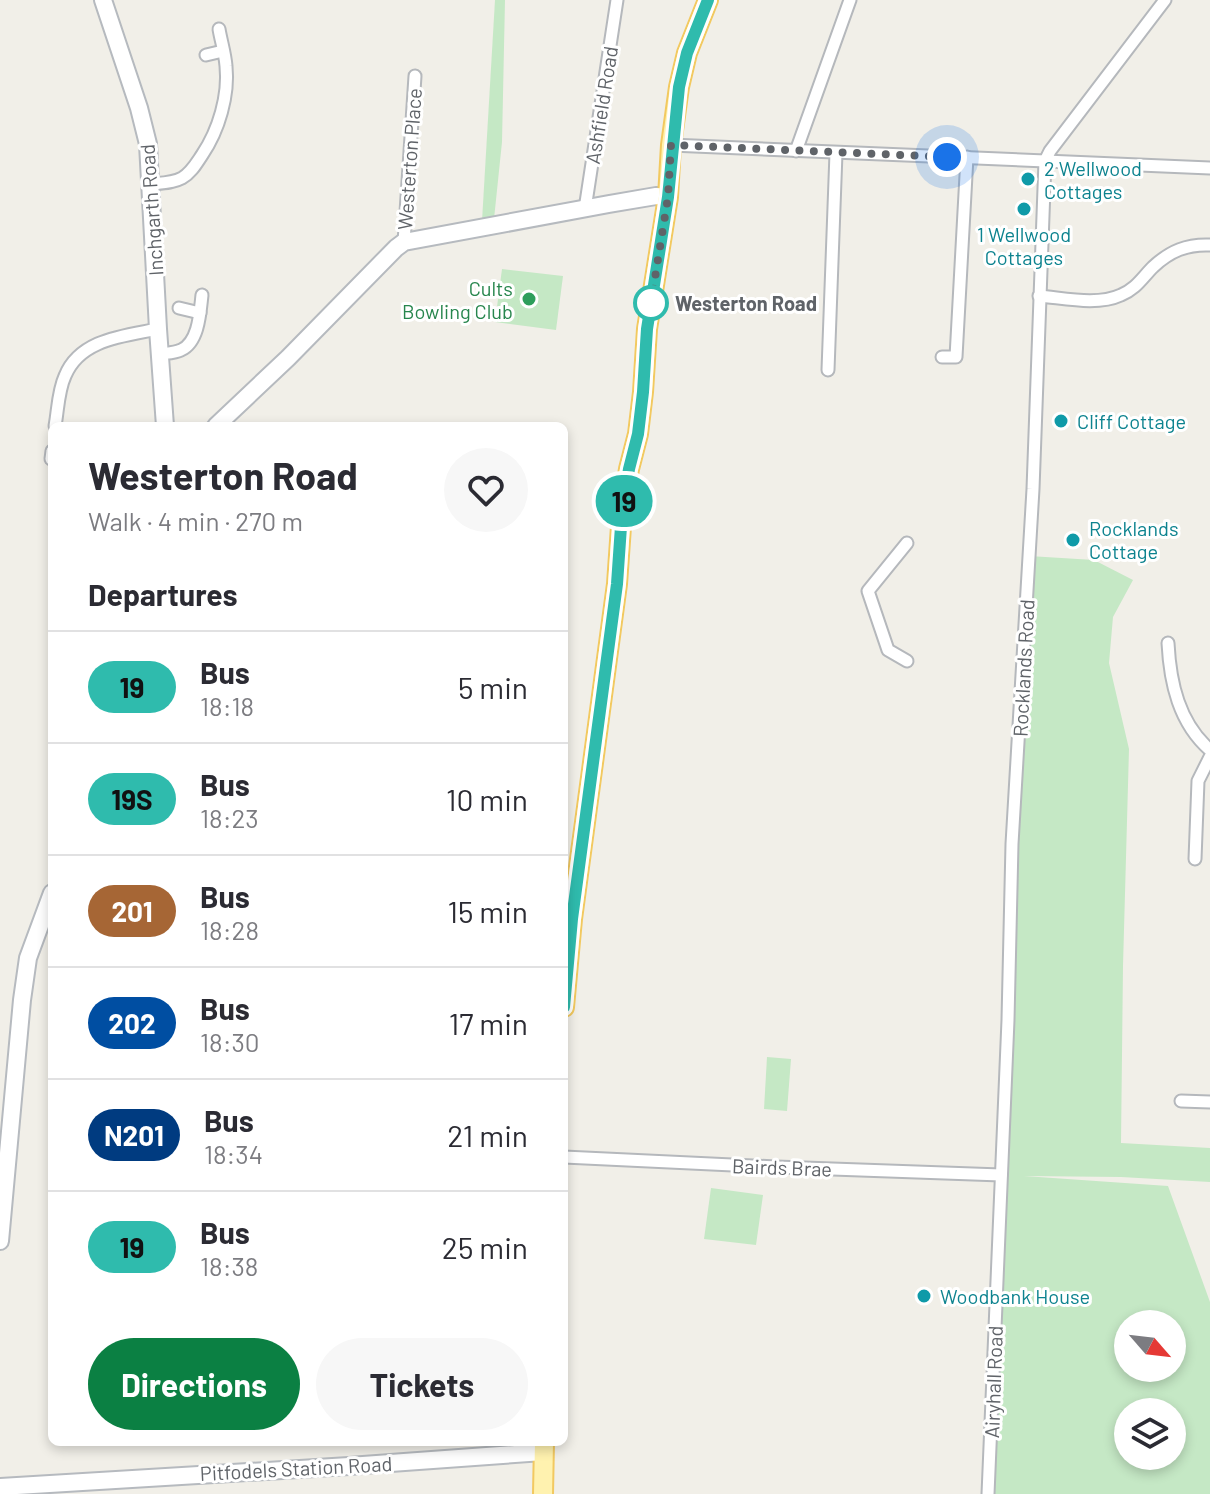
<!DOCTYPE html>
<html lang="en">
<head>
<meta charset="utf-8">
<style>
  :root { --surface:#fff; --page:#f7f7f7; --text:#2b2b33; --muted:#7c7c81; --line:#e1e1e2; --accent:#0b8043 }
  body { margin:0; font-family:Barlow,sans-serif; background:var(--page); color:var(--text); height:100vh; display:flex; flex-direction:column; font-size:30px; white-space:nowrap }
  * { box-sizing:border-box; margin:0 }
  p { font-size:26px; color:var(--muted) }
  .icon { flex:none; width:44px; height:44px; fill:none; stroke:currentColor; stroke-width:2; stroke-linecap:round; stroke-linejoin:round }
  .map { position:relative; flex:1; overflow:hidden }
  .details { position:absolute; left:48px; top:422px; width:520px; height:1024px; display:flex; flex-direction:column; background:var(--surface); border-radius:12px; box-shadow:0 4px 12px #0003 }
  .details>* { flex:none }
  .badge { padding:0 16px; border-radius:26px; font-size:28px; line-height:52px }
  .needle { width:52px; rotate:118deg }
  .buttons { position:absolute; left:1114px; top:1310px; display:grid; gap:16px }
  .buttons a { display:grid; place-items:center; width:72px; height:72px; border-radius:50%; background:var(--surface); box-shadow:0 4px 12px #0003; font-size:40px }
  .you { position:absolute; width:40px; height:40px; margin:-20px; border:6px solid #fff; border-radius:50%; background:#1a73e8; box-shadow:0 0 0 12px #1a73e833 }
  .map>.badge { position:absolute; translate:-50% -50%; box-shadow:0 0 0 4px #fff }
  h2 { padding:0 40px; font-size:30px; line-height:72px }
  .round { display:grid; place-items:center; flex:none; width:84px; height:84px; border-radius:42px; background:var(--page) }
  .head { display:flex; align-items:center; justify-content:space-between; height:136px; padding:0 40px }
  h1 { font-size:38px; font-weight:700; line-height:60px }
  .action { display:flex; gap:16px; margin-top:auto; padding:16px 40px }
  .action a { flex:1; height:92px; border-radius:48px; background:var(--accent); color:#fff; font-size:32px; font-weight:700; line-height:92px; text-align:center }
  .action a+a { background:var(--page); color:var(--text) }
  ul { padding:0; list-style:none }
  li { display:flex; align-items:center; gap:24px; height:112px; padding:0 40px; border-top:2px solid var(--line) }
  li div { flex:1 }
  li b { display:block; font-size:30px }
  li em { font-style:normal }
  li .badge { min-width:88px; font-weight:700; text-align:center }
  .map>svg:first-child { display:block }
</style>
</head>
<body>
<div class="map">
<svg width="1210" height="1494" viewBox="0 0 1210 1494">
  <rect width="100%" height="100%" fill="#f1efe8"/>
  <g fill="#c5e8c5" fill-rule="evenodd">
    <path d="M495 0H505L502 142 494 219 482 221Z"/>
    <path d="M502 269 563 276 556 330 495 322Z"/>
    <path d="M1029 556 1094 560 1133 580 1113 617 1109 663 1129 749 1123 966 1121 1143 1210 1148V1182L1121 1177 1024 1176 1168 1186 1210 1302V1494H989ZM1128 1324H1172V1368H1128ZM1128 1412H1172V1456H1128Z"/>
    <path d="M767 1057 791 1059 787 1111 764 1109Z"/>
    <path d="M711 1188 763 1195 756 1245 704 1239Z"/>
  </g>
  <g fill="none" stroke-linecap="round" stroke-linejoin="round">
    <g stroke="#b5b8bc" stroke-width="15">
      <g id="street">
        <path d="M206 55 223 51"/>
        <path d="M671 145 1210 168"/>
        <path d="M796 151 850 0"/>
        <path d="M151 184C162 183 173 183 182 178 191 173 196 164 202 155 219 130 229 95 226 66 225 53 221 41 219 29"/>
        <path d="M585 209 617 0"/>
        <path d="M404 242 415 76"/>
        <path d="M1039 296C1064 298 1097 306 1121 295 1136 289 1142 278 1153 267 1170 251 1187 244 1210 245"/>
        <path d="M179 308 200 313"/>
        <path d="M160 354C167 353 175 353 181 350 199 342 200 312 202 295"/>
        <path d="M942 357H956L967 157"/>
        <path d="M828 370 836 153"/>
        <path d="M55 426C58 410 58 391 65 376 80 339 124 336 158 329"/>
        <path d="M51 459 52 451"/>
        <path d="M907 543 868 591 888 650 907 661"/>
        <path d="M1168 643C1170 683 1179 723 1210 750"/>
        <path d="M1195 859 1198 781 1210 757"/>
        <path d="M1181 1101 1210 1102"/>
        <path d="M564 1157 776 1167 1001 1175"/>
        <path d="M988 1494 1008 1020 1012 844 1033 489 1045 161 1050 151 1165 0"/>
      </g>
    </g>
    <g stroke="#b6babf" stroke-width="20">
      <g id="secondary">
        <path d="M103 0 139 108 148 144 158 329 165 426"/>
        <path d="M216 426 288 358 396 248 404 242 609 204 656 196 668 197"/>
        <path d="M0 1241 22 1000 28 958 52 893"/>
        <path d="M0 1487 349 1466 543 1452"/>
      </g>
    </g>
    <g stroke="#f2c960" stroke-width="22">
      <g id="primary">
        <path d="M564 1007 572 919 617 584 622 512 629 469 638 434 643 392 647 329 668 197 671 145 679 87 687 53 708 0"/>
        <path d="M543 1494 544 1442"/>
      </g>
    </g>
    <use href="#street" stroke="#fff" stroke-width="11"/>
    <use href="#secondary" stroke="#fff" stroke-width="16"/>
    <use href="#primary" stroke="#fff2af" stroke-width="18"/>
  </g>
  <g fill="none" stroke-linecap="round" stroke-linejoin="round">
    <g stroke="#fff" stroke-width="18">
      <path id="line" d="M564 1007 572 919 617 584 622 512 629 469 638 434 643 392 647 329 668 197 679 87 687 53 708 0"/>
    </g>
    <use href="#line" stroke="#2fbbad" stroke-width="12"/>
    <path stroke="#5f6368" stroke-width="8" stroke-dasharray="0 14.4" d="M651 303 668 197 671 145 947 157"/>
  </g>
  <g fill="#0f9aa8" stroke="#fff" stroke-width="3">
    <circle cx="1028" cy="179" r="8"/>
    <circle cx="1024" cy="209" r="8"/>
    <circle cx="1061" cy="421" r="8"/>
    <circle cx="1073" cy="540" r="8"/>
    <circle cx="924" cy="1296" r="8"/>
  </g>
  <circle fill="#2e9e5b" stroke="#fff" stroke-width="3" cx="529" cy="299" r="8"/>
  <circle fill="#fff" stroke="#2fbbad" stroke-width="4" cx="651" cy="303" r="16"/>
  <g text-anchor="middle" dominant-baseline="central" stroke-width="6" stroke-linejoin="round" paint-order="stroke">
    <g font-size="20" fill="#5f6368" stroke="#fff">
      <text transform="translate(601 105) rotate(-81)">Ashfield Road</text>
      <text transform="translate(409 159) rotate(-86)">Westerton Place</text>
      <text transform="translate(151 210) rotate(-94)">Inchgarth Road</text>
      <text transform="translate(1023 668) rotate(-87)">Rocklands Road</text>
      <text transform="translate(782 1167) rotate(2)">Bairds Brae</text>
      <text transform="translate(993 1382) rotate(-88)">Airyhall Road</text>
      <text transform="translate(296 1468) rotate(-3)">Pitfodels Station Road</text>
    </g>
    <g font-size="20" fill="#0d838f" stroke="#fff" text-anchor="start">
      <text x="1044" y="168">2 Wellwood<tspan x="1044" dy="23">Cottages</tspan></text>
      <text x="1024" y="234" text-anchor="middle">1 Wellwood<tspan x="1024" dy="23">Cottages</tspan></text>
      <text x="1077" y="421">Cliff Cottage</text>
      <text x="1089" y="528">Rocklands<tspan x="1089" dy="23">Cottage</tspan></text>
      <text x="940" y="1296">Woodbank House</text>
    </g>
    <g font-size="20" fill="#27864d" stroke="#fff" text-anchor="end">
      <text x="513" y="288">Cults<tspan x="513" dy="23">Bowling Club</tspan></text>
    </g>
    <g font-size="20" font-weight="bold" fill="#5f6368" stroke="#fff" text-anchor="start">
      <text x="675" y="303">Westerton Road</text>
    </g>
  </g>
</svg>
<div class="buttons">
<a><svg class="needle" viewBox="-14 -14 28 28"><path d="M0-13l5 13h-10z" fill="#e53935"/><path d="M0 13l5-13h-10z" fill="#7c7c81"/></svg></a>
<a><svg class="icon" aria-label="layers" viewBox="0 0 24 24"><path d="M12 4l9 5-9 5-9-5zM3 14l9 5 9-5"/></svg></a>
</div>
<div class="you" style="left:947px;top:157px"></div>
<b class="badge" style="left:624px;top:501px;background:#2fbbad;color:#111">19</b>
<section class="details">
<div class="head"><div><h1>Westerton Road</h1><p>Walk · 4 min · 270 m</p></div><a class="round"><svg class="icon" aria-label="heart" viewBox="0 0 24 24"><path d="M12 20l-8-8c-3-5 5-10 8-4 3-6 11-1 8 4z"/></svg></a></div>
<h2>Departures</h2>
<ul>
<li><span class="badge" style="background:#2fbbad;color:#111">19</span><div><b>Bus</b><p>18:18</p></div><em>5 min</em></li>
<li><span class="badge" style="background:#2fbbad;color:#111">19S</span><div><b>Bus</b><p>18:23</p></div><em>10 min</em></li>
<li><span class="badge" style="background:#a66635;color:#fff">201</span><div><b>Bus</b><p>18:28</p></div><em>15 min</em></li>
<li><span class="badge" style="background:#004ea2;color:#fff">202</span><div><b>Bus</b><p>18:30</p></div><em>17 min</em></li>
<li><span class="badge" style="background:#003b80;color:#fff">N201</span><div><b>Bus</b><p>18:34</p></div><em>21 min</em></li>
<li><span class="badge" style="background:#2fbbad;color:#111">19</span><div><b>Bus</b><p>18:38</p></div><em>25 min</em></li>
</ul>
<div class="action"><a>Directions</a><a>Tickets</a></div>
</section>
</div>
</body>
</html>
